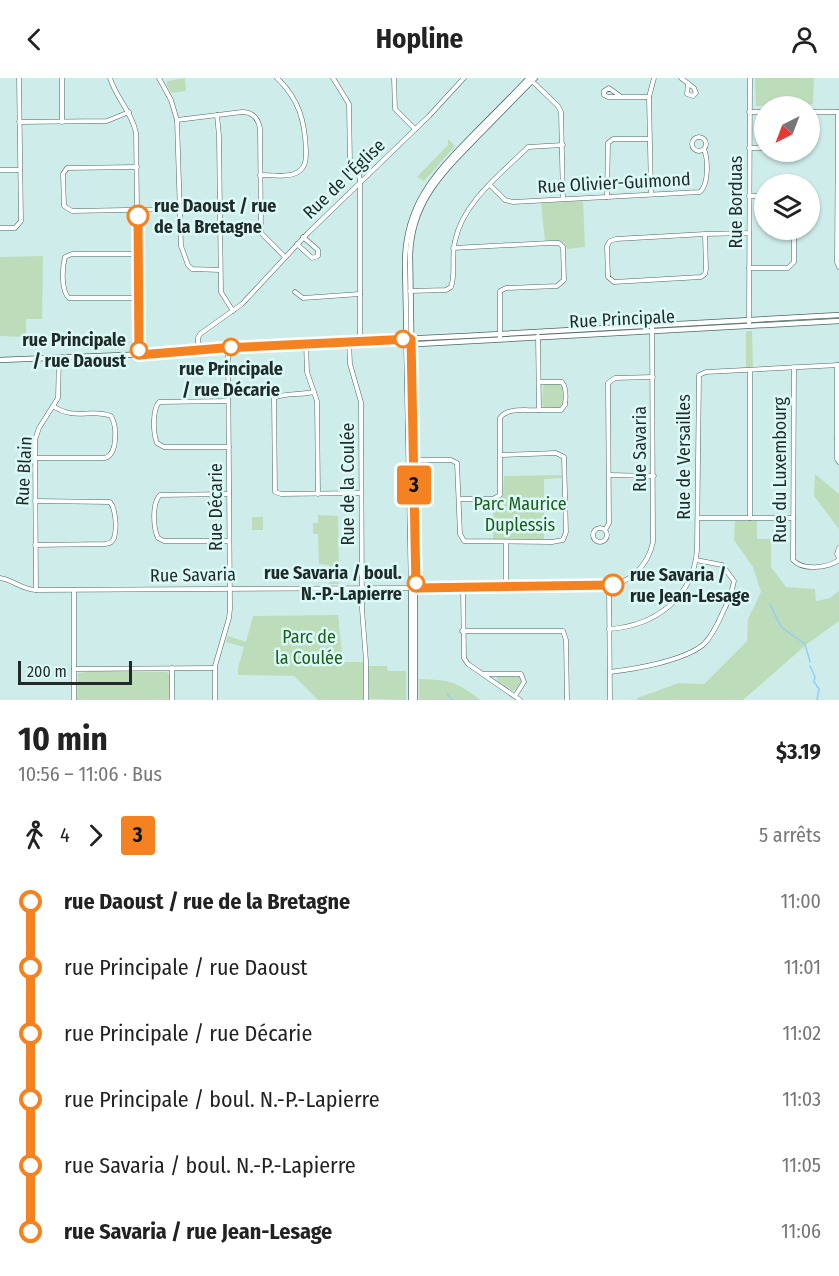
<!DOCTYPE html>
<html lang="fr">
<head>
<meta charset="utf-8">
<style>
  :root { --surface:#fff; --page:#f6f6f6; --text:#222; --muted:#767676 }
  body { margin:0; font-family:"Fira Sans Condensed",sans-serif; background:var(--page); color:var(--text); height:100vh; display:flex; flex-direction:column; font-size:22px; white-space:nowrap }
  * { box-sizing:border-box; margin:0 }
  p { font-size:20px; color:var(--muted) }
  .icon { flex:none; width:33px; height:33px; fill:none; stroke:currentColor; stroke-width:2; stroke-linecap:round; stroke-linejoin:round }
  .map { position:relative; height:622px; overflow:hidden }
  .sheet { display:flex; flex-direction:column; background:var(--surface); flex:1 }
  .sheet>* { flex:none }
  .badge { padding:0 12px; border-radius:4px; font-size:21px; line-height:39px }
  .needle { width:39px; rotate:222deg }
  .tools { position:absolute; left:754px; top:18px; display:grid; gap:12px }
  .tools a { display:grid; place-items:center; width:66px; height:66px; border-radius:50%; background:var(--surface); box-shadow:0 2px 4px #0004; font-size:30px }
  .scale { position:absolute; left:18px; bottom:15px; width:114px; box-sizing:border-box; padding-left:6px; border:3px solid #1f2a29; border-top:0; font-size:16px; line-height:21px; white-space:nowrap; color:#1f2a29; -webkit-text-stroke:4px #dbfaf7; paint-order:stroke }
  .map>.badge { position:absolute; translate:-50% -50%; box-shadow:0 0 0 3px #fff }
  .legs { display:flex; align-items:center; gap:9px; height:66px; padding:0 18px; font-size:20px }
  .legs p { margin-inline-start:auto }
  .overview { display:flex; align-items:center; justify-content:space-between; height:102px; padding:0 18px }
  h1 { font-size:33px; font-weight:700; line-height:45px }
  ul { padding:0 18px; list-style:none }
  li { display:flex; align-items:center; gap:21px; height:66px; font-size:22px }
  li i { display:grid; place-items:center; width:9px; height:100%; margin:0 8px; background:currentColor }
  li i::after { content:''; width:15px; height:15px; margin:-8px; border:4px solid; border-radius:50%; background:var(--surface) }
  li p { margin-inline-start:auto }
  li:first-child i { background:linear-gradient(#0000 50%,currentColor 0) }
  li:last-child i { background:linear-gradient(currentColor 50%,#0000 0) }
  header { display:flex; justify-content:space-between; align-items:center; height:78px; padding:0 18px; background:var(--surface); font-size:27px; font-weight:700 }
  .map>svg:first-child { display:block }
</style>
</head>
<body>
<header><svg class="icon" aria-label="back" viewBox="0 0 24 24"><path d="M15 5l-7 7 7 7"/></svg>Hopline<svg class="icon" aria-label="person" viewBox="0 0 24 24"><circle cx="12" cy="8" r="4"/><path d="M4 21q1-7 8-7t8 7"/></svg></header>
<div class="map">
<svg width="839" height="622" viewBox="0 0 839 622">
  <rect width="100%" height="100%" fill="#ceedea"/>
  <g fill="#bdddba">
    <path d="M185 0 186 13 171 15 167 7V3Z"/>
    <path d="M755 0H814L813 26 802 28H756Z"/>
    <path d="M448 61 455 68 424 103 417 99 448 67Z"/>
    <path d="M583 123 585 169 567 171C563 160 555 162 545 163L541 125Z"/>
    <path d="M43 178 42 241H26V259L0 258V179Z"/>
    <path d="M746 253H752L753 289H746Z"/>
    <path d="M559 306 563 310V327L559 330 544 329 542 326 543 308 545 306Z"/>
    <path d="M815 396 839 416V451L814 418Z"/>
    <path d="M562 397V400L544 401V461H493V424L499 422 503 418 504 398Z"/>
    <path d="M318 437 338 438 339 506H329V487L319 486 318 456H313V445H318Z"/>
    <rect x="252" y="439" width="11" height="13"/>
    <path d="M735 443H757V461H771V489L786 509 815 511 816 523 830 520 839 513V543L807 566 743 622H637V620L679 605 704 606 747 563 748 541 761 514 753 489 734 462Z"/>
    <path d="M338 537 343 584H363V622H318L294 598 238 597V590L244 569 226 564 228 558 246 564 253 538Z"/>
    <path d="M368 588H387L388 593H406V622L369 621Z"/>
    <path d="M94 593 167 594 170 598 169 622H77L78 595Z"/>
    <path d="M498 598 521 599 522 603 517 611 512 613 498 603 496 599Z"/>
    <path d="M419 601C452 602 454 603 481 622H419Z"/>
  </g>
  <g fill="none" stroke-linecap="round" stroke-linejoin="round">
    <g stroke="#91cef6" stroke-width="1.5">
      <path d="M770 526 781 549 805 566 810 584"/>
      <path d="M810 588 815 599 814 604 819 611 817 622"/>
      <path d="M447 616 453 622"/>
    </g>
    <g stroke="#4d6866" stroke-width="5">
      <g id="minor">
        <path d="M62 0V44"/>
        <path d="M110 0C116 20 132 34 136 55L139 277"/>
        <path d="M159 0 171 22 177 42 181 168 188 187 192 191 220 192"/>
        <path d="M333 0 349 26 350 86 359 97 360 103V262"/>
        <path d="M394 0 395 31 415 51"/>
        <path d="M681 0 694 10 696 15 693 18 687 16 688 5"/>
        <path d="M530 1 558 28 561 34 563 121"/>
        <path d="M620 18 609 10 604 13V17L608 19H649"/>
        <path d="M749 34H765"/>
        <path d="M810 34H839"/>
        <path d="M838 34 837 184 839 189"/>
        <path d="M217 37 219 58 221 214 233 233"/>
        <path d="M177 42 242 34C252 34 258 40 260 50L261 155 285 179"/>
        <path d="M19 44 107 43 129 34"/>
        <circle cx="699" cy="66" r="7"/>
        <path d="M749 70H765"/>
        <path d="M790 74 791 78 795 80 798 78 799 74"/>
        <path d="M137 89 67 90 63 96 64 128 72 133 180 131"/>
        <path d="M0 92H20"/>
        <path d="M260 97C271 97 289 100 298 94 306 89 306 81 306 73 305 43 299 21 277 0"/>
        <path d="M490 107 505 122 513 124 700 114C709 106 708 81 704 71"/>
        <path d="M651 116 649 19 654 0"/>
        <path d="M749 118H765"/>
        <path d="M607 119 608 65 613 61H649"/>
        <path d="M0 150H15L21 143 19 0"/>
        <path d="M705 156 706 191 705 196 701 199 614 204 608 199 607 168 610 163 616 161 705 156 749 155"/>
        <path d="M297 166 312 180 318 178V172L303 159"/>
        <path d="M453 170 550 165H559L563 169 564 202 557 208 506 210 500 213V260"/>
        <path d="M138 176H72L65 179C62 190 61 213 69 220H139"/>
        <path d="M749 190H788L794 184V152"/>
        <path d="M410 213 446 212 451 209C456 195 451 178 455 163 463 124 501 96 528 69L563 67"/>
        <path d="M295 214 303 220 360 216"/>
        <path d="M749 247 750 0"/>
        <path d="M349 263 350 286 361 324 362 531 366 583V622"/>
        <path d="M306 265 307 294 317 323 318 416"/>
        <path d="M198 271V260L200 256 242 226 308 155 429 38 464 0"/>
        <path d="M837 287V361L839 363"/>
        <path d="M794 289 793 482C803 493 827 490 839 482"/>
        <path d="M750 292V440"/>
        <path d="M539 304H562C567 310 566 320 565 327L561 332H539"/>
        <path d="M314 314C302 317 282 315 274 320L275 414 281 416 361 415"/>
        <path d="M228 323 159 324C152 333 153 355 157 365L164 369H229"/>
        <path d="M837 362V381L839 384"/>
        <path d="M35 380H105C118 376 117 348 111 338 91 330 75 343 53 328"/>
        <path d="M411 382H451L457 385 460 456 464 463 552 464 563 462 566 454 564 379 556 375 501 377"/>
        <path d="M609 397 654 398"/>
        <path d="M229 416 160 417C152 425 153 450 158 460L164 463H229"/>
        <path d="M459 421H493L500 417V340C507 329 527 333 539 332L538 258"/>
        <path d="M698 440H793"/>
        <circle cx="600" cy="457" r="7"/>
        <path d="M605 452 609 445 608 305 615 300 653 299"/>
        <path d="M506 464V509"/>
        <path d="M35 467 105 466C110 465 112 465 114 460 117 452 116 431 110 424L35 423"/>
        <path d="M839 470 837 476 839 480"/>
        <path d="M0 500C14 502 20 511 36 512L606 509C630 505 648 488 653 464L652 247"/>
        <path d="M609 508 610 622"/>
        <path d="M463 509 464 580 468 586 520 622"/>
        <path d="M36 512 35 362 39 350 58 320 59 280"/>
        <path d="M74 512V622"/>
        <path d="M609 551C655 548 693 520 697 472L699 297 706 294 839 287"/>
        <path d="M462 553H563L566 562 567 622"/>
        <path d="M172 590V622"/>
        <path d="M74 591 215 590"/>
        <path d="M610 594C635 591 684 583 704 566 713 557 718 545 723 534 728 524 732 514 734 503L722 487 696 482"/>
        <path d="M484 596H521L524 604 515 618"/>
        <path d="M215 622V588L229 540 230 531 228 269"/>
      </g>
    </g>
    <g stroke="#4d6866" stroke-width="6">
      <g id="tertiary">
        <path d="M409 263 418 266 839 243"/>
        <path d="M0 282 149 276 215 270 464 258 839 237"/>
        <path d="M411 622V490L405 186C405 129 433 98 471 59 490 40 510 20 529 0"/>
        <path d="M415 622V484L410 178C411 123 444 93 479 57 498 38 516 19 535 0"/>
      </g>
    </g>
    <use href="#minor" stroke="#fff" stroke-width="4"/>
    <use href="#tertiary" stroke="#fff" stroke-width="4.5"/>
  </g>
  <g fill="none" stroke-linecap="round" stroke-linejoin="round">
    <g stroke="#fff" stroke-width="14">
      <path id="line-1" d="M138 138 139 277 223 270 411 261 416 510 613 507"/>
    </g>
    <use href="#line-1" stroke="#f58220" stroke-width="9"/>
  </g>
  <g fill="#fff" stroke="#f58220" stroke-width="3">
    <circle cx="138" cy="138" r="10"/>
    <circle cx="403" cy="261" r="8"/>
    <circle cx="231" cy="269" r="8"/>
    <circle cx="139" cy="272" r="8"/>
    <circle cx="416" cy="505" r="8"/>
    <circle cx="613" cy="507" r="10"/>
  </g>
  <g text-anchor="middle" dominant-baseline="central" stroke-width="5" stroke-linejoin="round" paint-order="stroke">
    <g font-size="18" fill="#1f2a29" stroke="#dbfaf7">
      <text transform="translate(344 101) rotate(-44)">Rue de l'Église</text>
      <text transform="translate(614 105) rotate(-3)">Rue Olivier-Guimond</text>
      <text transform="translate(736 124) rotate(-90)">Rue Borduas</text>
      <text transform="translate(622 241) rotate(-3)">Rue Principale</text>
      <text transform="translate(640 371) rotate(-90)">Rue Savaria</text>
      <text transform="translate(684 379) rotate(-90)">Rue de Versailles</text>
      <text transform="translate(780 392) rotate(-90)">Rue du Luxembourg</text>
      <text transform="translate(24 393) rotate(-87)">Rue Blain</text>
      <text transform="translate(348 406) rotate(-90)">Rue de la Coulée</text>
      <text transform="translate(216 429) rotate(-90)">Rue Décarie</text>
      <text transform="translate(193 497) rotate(-1)">Rue Savaria</text>
    </g>
    <g font-size="18" font-weight="bold" fill="#1f2a29" stroke="#dbfaf7" text-anchor="start">
      <text x="154" y="128">rue Daoust / rue<tspan x="154" dy="21">de la Bretagne</tspan></text>
      <text x="126" y="262" text-anchor="end">rue Principale<tspan x="126" dy="21">/ rue Daoust</tspan></text>
      <text x="231" y="291" text-anchor="middle">rue Principale<tspan x="231" dy="21">/ rue Décarie</tspan></text>
      <text x="402" y="495" text-anchor="end">rue Savaria / boul.<tspan x="402" dy="21">N.-P.-Lapierre</tspan></text>
      <text x="630" y="497">rue Savaria /<tspan x="630" dy="21">rue Jean-Lesage</tspan></text>
    </g>
    <g font-size="18" fill="#1f5d1d" stroke="#dbfaf7">
      <text x="520" y="426">Parc Maurice<tspan x="520" dy="21">Duplessis</tspan></text>
      <text x="309" y="559">Parc de<tspan x="309" dy="21">la Coulée</tspan></text>
    </g>
  </g>
</svg>
<div class="tools">
<a><svg class="needle" viewBox="-14 -14 28 28"><path d="M0-13l5 13h-10z" fill="#e53935"/><path d="M0 13l5-13h-10z" fill="#767676"/></svg></a>
<a><svg class="icon" aria-label="layers" viewBox="0 0 24 24"><path d="M12 4l9 5-9 5-9-5zM3 14l9 5 9-5"/></svg></a>
</div>
<div class="scale">200 m</div>
<b class="badge" style="left:414px;top:407px;background:#f58220;color:#111">3</b>
</div>
<section class="sheet">
<div class="overview"><div><h1>10 min</h1><p>10:56 – 11:06 · Bus</p></div><b>$3.19</b></div>
<div class="legs"><svg class="icon" aria-label="walk" viewBox="0 0 24 24"><circle cx="13" cy="4" r="2"/><path d="M13 8l-2 6 4 7M11 14l-3 7M7 12l3-4h3l4 4"/></svg>4<svg class="icon" aria-label="forward" viewBox="0 0 24 24"><path d="M9 5l7 7-7 7"/></svg><b class="badge" style="background:#f58220;color:#111">3</b><p>5 arrêts</p></div>
<ul>
<li><i style="color:#f58220"></i><b>rue Daoust / rue de la Bretagne</b><p>11:00</p></li>
<li><i style="color:#f58220"></i><span>rue Principale / rue Daoust</span><p>11:01</p></li>
<li><i style="color:#f58220"></i><span>rue Principale / rue Décarie</span><p>11:02</p></li>
<li><i style="color:#f58220"></i><span>rue Principale / boul. N.-P.-Lapierre</span><p>11:03</p></li>
<li><i style="color:#f58220"></i><span>rue Savaria / boul. N.-P.-Lapierre</span><p>11:05</p></li>
<li><i style="color:#f58220"></i><b>rue Savaria / rue Jean-Lesage</b><p>11:06</p></li>
</ul>
</section>
</body>
</html>
